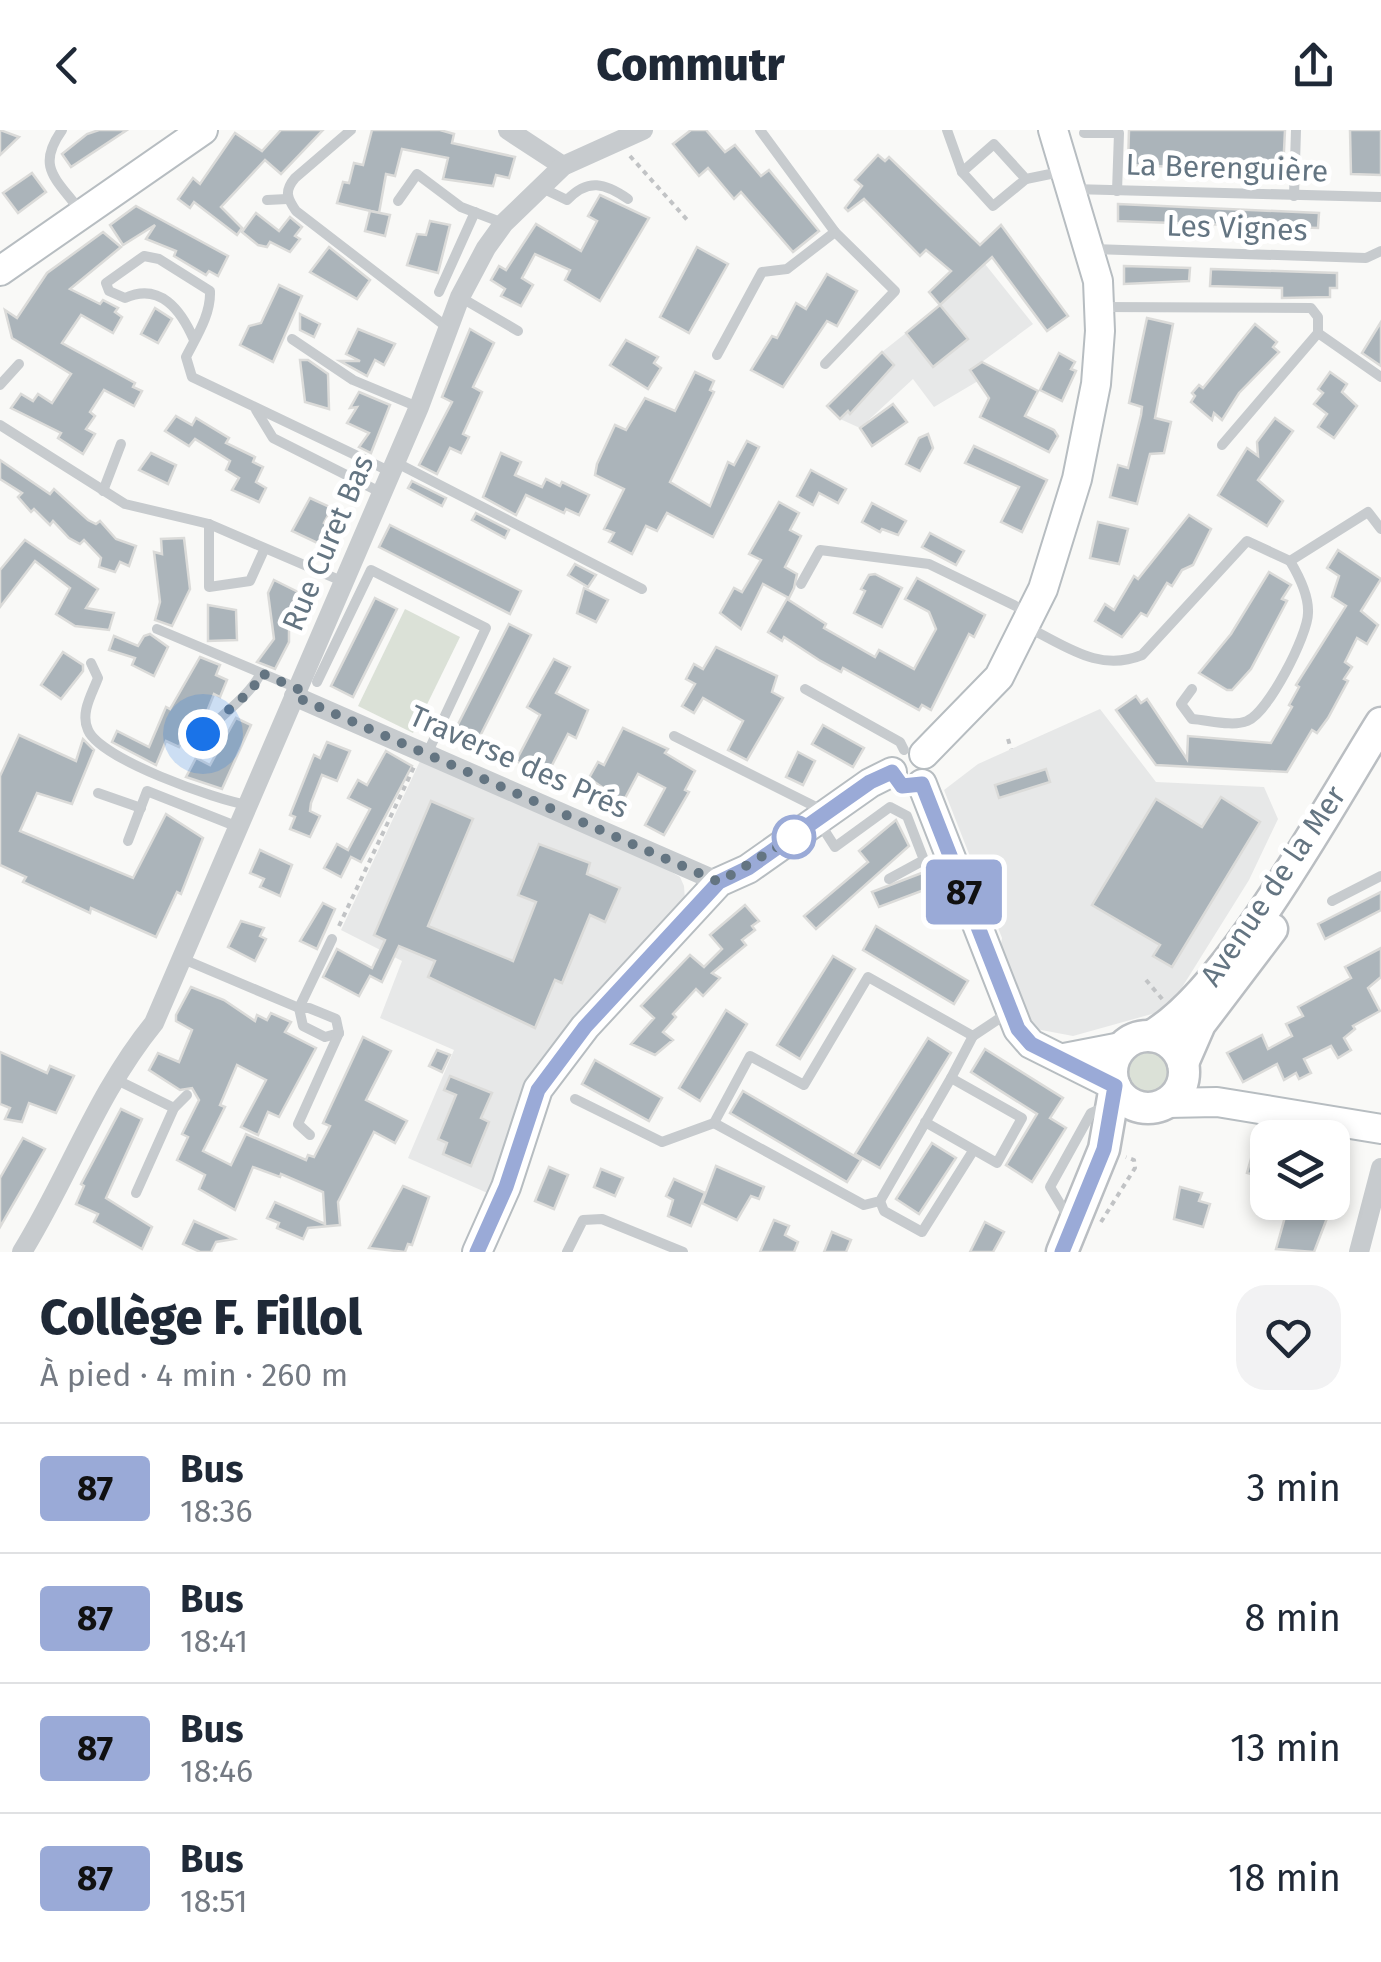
<!DOCTYPE html>
<html lang="fr">
<head>
<meta charset="utf-8">
<style>
  :root { --surface:#fff; --page:#f2f2f3; --text:#1f2937; --muted:#747a83; --line:#e0e1e3 }
  body { margin:0; font-family:"Fira Sans",sans-serif; background:var(--page); color:var(--text); height:100vh; display:flex; flex-direction:column; font-size:38px; white-space:nowrap }
  * { box-sizing:border-box; margin:0 }
  p { font-size:32px; color:var(--muted) }
  .icon { flex:none; width:55px; height:55px; fill:none; stroke:currentColor; stroke-width:2; stroke-linecap:round; stroke-linejoin:round }
  .map { position:relative; height:1122px; overflow:hidden }
  .panel { display:flex; flex-direction:column; background:var(--surface); flex:1 }
  .panel>* { flex:none }
  .badge { padding:0 20px; border-radius:8px; font-size:35px; line-height:65px }
  .controls { position:absolute; left:1250px; top:990px; display:grid; gap:20px }
  .controls a { display:grid; place-items:center; width:100px; height:100px; border-radius:20px; background:var(--surface); box-shadow:0 5px 15px #0003; font-size:50px }
  .you { position:absolute; width:50px; height:50px; margin:-25px; border:8px solid #fff; border-radius:50%; background:#1a73e8; box-shadow:0 0 0 15px #1a73e833 }
  .map>.badge { position:absolute; translate:-50% -50%; box-shadow:0 0 0 5px #fff }
  .round { display:grid; place-items:center; flex:none; width:105px; height:105px; border-radius:30px; background:var(--page) }
  .overview { display:flex; align-items:center; justify-content:space-between; height:170px; padding:0 40px }
  h1 { font-size:48px; font-weight:800; line-height:75px }
  ul { padding:0; list-style:none }
  li { display:flex; align-items:center; gap:30px; height:130px; padding:0 40px; border-top:2px solid var(--line) }
  li div { flex:1 }
  li b { display:block; font-size:38px }
  li em { font-style:normal }
  li .badge { min-width:110px; font-weight:700; text-align:center }
  header { display:flex; justify-content:space-between; align-items:center; height:130px; padding:0 40px; background:var(--surface); font-size:45px; font-weight:800 }
  .map>svg:first-child { display:block }
</style>
</head>
<body>
<header><svg class="icon" aria-label="back" viewBox="0 0 24 24"><path d="M15 5l-7 7 7 7"/></svg>Commutr<svg class="icon" aria-label="share" viewBox="0 0 24 24"><path d="M12 15V3M7 8l5-5 5 5M5 13v7h14v-7"/></svg></header>
<div class="map">
<svg width="1381" height="1122" viewBox="0 0 1381 1122">
  <rect width="100%" height="100%" fill="#f9f9f7"/>
  <g fill="#e7e8e8">
    <path d="M985 134 1033 194 971 240 978 251 934 277 913 249 860 298 840 289 894 235 882 222 906 203 933 237 967 210 941 175Z"/>
    <path d="M1100 579 1156 652 1264 657 1278 689 1249 750 1181 859 1159 882 1073 906 1036 899 1013 864 1000 821 1002 808 944 660 978 634Z"/>
    <path d="M421 629 656 733 680 747 684 756 685 770 518 969 492 1065 408 1028 454 920 380 888 402 831 341 800Z"/>
  </g>
  <g fill="#dbe1d7">
    <path d="M405 479 460 507 413 603 358 576Z"/>
    <circle cx="1148" cy="942" r="36"/>
  </g>
  <g fill="#abb4ba" stroke="#dbdbd9" stroke-width="2.5">
    <path d="M0 0 19 7 0 25Z"/>
    <path d="M99 0H127L71 37 62 24 87 4Z"/>
    <path d="M281 0H323L281 44 265 30 221 77 242 98 237 105 194 72 190 78 178 69 193 48 200 54 235 3 262 21Z"/>
    <path d="M372 0H440L454 4 452 13 515 27 509 48 496 45 493 56 443 49 448 28 402 19 395 46 386 44 379 83 337 73 343 52 349 53 354 33 363 35Z"/>
    <path d="M691 0H706L725 22 735 15 761 46 769 40 819 101 793 122 741 62 734 69 708 38 699 46 673 14Z"/>
    <path d="M1129 0H1285L1283 41 1128 35Z"/>
    <path d="M1350 0H1381V45L1351 44Z"/>
    <path d="M878 25 885 31 889 27 980 115 1001 95 1068 186 1047 201 992 127 940 175 929 162 951 141 926 120 920 126 864 69 848 81 845 78 862 56 855 50Z"/>
    <path d="M32 43 46 62 18 83 3 63Z"/>
    <path d="M600 65 649 88 600 171 565 150 570 140 535 124 522 148 533 155 521 176 501 166 505 159 491 150 499 136 506 140 536 94 581 121 597 91 588 86Z"/>
    <path d="M1118 74 1319 83 1318 98 1118 91Z"/>
    <path d="M136 76 228 126 218 146 209 141 206 145 174 126 176 121 146 109 155 95 123 115 110 95Z"/>
    <path d="M370 81 390 85 385 106 365 101Z"/>
    <path d="M256 83 279 101 290 87 302 97 295 106 300 109 290 122 270 112 267 117 258 115 242 102Z"/>
    <path d="M430 91 450 95 438 143 407 135 417 104 426 105Z"/>
    <path d="M103 102 121 117 70 159 100 174 103 170 118 178 115 182 122 187 113 203 81 185 62 213 135 253 133 257 142 261 134 276 104 260 90 282 95 286 86 299 95 304 83 324 58 308 61 303 11 278 21 264 33 271 38 264 52 273 71 244 12 208 5 180 17 188 47 143Z"/>
    <path d="M329 117 370 150 357 169 310 142Z"/>
    <path d="M697 117 728 134 689 203 660 187Z"/>
    <path d="M1124 136 1190 138 1189 151 1124 154Z"/>
    <path d="M1211 139 1337 143V158H1330V167L1282 168V158L1210 156Z"/>
    <path d="M827 144 857 161 837 196 827 191 783 257 751 240 772 206 777 208 796 173 806 179Z"/>
    <path d="M279 155 302 166 273 232 240 215 249 196 261 193Z"/>
    <path d="M940 175 968 209 933 237 906 203Z"/>
    <path d="M155 178 172 189 158 213 141 204Z"/>
    <path d="M300 184 320 194 314 207 300 200Z"/>
    <path d="M1147 188 1173 194 1155 288 1171 292 1164 323 1150 324 1137 374 1110 367 1118 335 1128 338 1141 285 1142 277 1129 273Z"/>
    <path d="M1381 192V236L1362 223Z"/>
    <path d="M1255 194 1277 212 1273 217 1279 222 1239 263 1222 290 1214 283 1212 290 1191 272 1195 266 1192 263 1199 255 1203 258Z"/>
    <path d="M358 199 395 214 384 235 375 230 367 246 340 231H360L346 224Z"/>
    <path d="M470 199 494 213 473 257 482 262 463 304 469 307 461 323 450 318 437 344 419 335 452 272 442 267Z"/>
    <path d="M626 210 658 227 654 233 661 238 648 259 610 235Z"/>
    <path d="M882 222 894 235 850 284 848 281 840 289 827 276Z"/>
    <path d="M1059 223 1075 232 1071 239 1076 241 1062 271 1040 260Z"/>
    <path d="M300 230H308L328 244 329 279 305 272Z"/>
    <path d="M982 232 1038 261 1025 286 1054 300 1058 306 1049 322 980 287 989 268 970 240Z"/>
    <path d="M695 242 714 251 710 260 714 262 670 352 710 376 728 332 734 335 747 311 759 317 713 407 667 383 657 401 646 396 632 424 609 412 614 403 604 399 624 359 595 345 597 334 615 295 626 300 645 268 675 281Z"/>
    <path d="M1330 242 1347 254 1342 262 1357 276 1334 308 1318 297 1327 284 1314 274 1323 263 1318 259Z"/>
    <path d="M359 262 390 275 371 323 359 317 369 303 347 293 357 277 350 278Z"/>
    <path d="M893 274 907 292 872 316 860 298Z"/>
    <path d="M176 286 192 295 196 288 229 308 226 313 255 327 253 332 263 337 256 352 266 358 259 372 232 360 239 348 226 340 230 331 195 309 189 316 165 301Z"/>
    <path d="M1275 288 1293 301 1258 350 1283 371 1267 396 1218 365 1247 318 1258 326 1257 312Z"/>
    <path d="M928 304 933 318 920 341 906 334 919 308Z"/>
    <path d="M974 316 1047 350 1022 402 1001 392 1019 357 965 333Z"/>
    <path d="M151 323 176 335 168 354 139 340Z"/>
    <path d="M501 323 521 332 515 345 542 357 546 349 560 356 562 352 589 365 579 385 566 379 564 383 526 365 516 385 483 367Z"/>
    <path d="M0 330 50 364 54 359 88 390 96 394 100 391 116 409 136 416 129 436 120 432 115 442 99 437 101 428 84 410 80 414 69 408 53 391 50 395 34 379 31 382 18 367 22 363 0 349Z"/>
    <path d="M811 340 846 359 838 373 819 363 813 375 797 366Z"/>
    <path d="M412 351 446 368 442 376 408 358Z"/>
    <path d="M310 368 332 378 324 393 334 398 324 416 292 401Z"/>
    <path d="M779 372 799 383 790 400 801 406 785 437 797 444 794 458 789 468 763 454 741 499 720 483 734 458 742 462 761 430 749 424Z"/>
    <path d="M872 373 906 391 898 405 882 399 880 402 862 392Z"/>
    <path d="M476 383 509 400 505 408 472 390Z"/>
    <path d="M1189 385 1211 399 1193 435 1182 440 1172 456 1167 453 1147 486 1141 483 1122 507 1095 491 1105 474 1114 480 1134 446 1138 449Z"/>
    <path d="M1098 392 1128 399 1119 434 1090 428Z"/>
    <path d="M390 395 521 461 510 484 379 417Z"/>
    <path d="M930 403 964 421 956 435 922 417Z"/>
    <path d="M184 408 190 459 172 496 155 490 160 472 154 422 162 424 161 409Z"/>
    <path d="M25 410 98 459 86 478 114 483 109 500 75 496 56 484 70 458 35 431 0 477V440Z"/>
    <path d="M1338 420 1381 449 1361 481 1378 495 1367 514 1357 508 1345 532 1352 537 1344 549 1348 551 1328 588 1317 603 1312 600 1287 642 1156 635 1116 580 1136 566 1141 573 1147 569 1187 629 1188 606 1271 613 1292 577 1289 575 1299 557 1296 555 1346 476 1332 467 1339 446 1327 438Z"/>
    <path d="M575 434 596 445 588 457 568 445Z"/>
    <path d="M1269 442 1291 455 1282 469 1287 471 1251 539 1232 560H1227L1199 543 1231 504Z"/>
    <path d="M875 444 902 458 882 497 854 483 865 461 861 459 869 445Z"/>
    <path d="M917 448 985 485 974 507 969 504 931 580 922 575 919 580 843 538 841 542 819 530 784 507 782 511 768 502 787 469 826 494 824 498 875 527 879 520 914 539 936 499 929 482 905 469Z"/>
    <path d="M274 450 302 464 303 478H293L294 497 289 498V512L275 539 257 532 274 509 268 463Z"/>
    <path d="M584 458 608 470 596 492 577 483Z"/>
    <path d="M375 468 397 479 353 567 331 556Z"/>
    <path d="M208 475 236 480 237 510 208 511Z"/>
    <path d="M509 494 531 505 472 622 450 610Z"/>
    <path d="M150 504 168 517 154 546 132 535 135 528 109 520 114 506 138 516 144 506Z"/>
    <path d="M716 517 777 546 772 562 783 568 747 630 728 620 743 591 703 568 694 583 682 576 695 554 686 549 694 534 703 539Z"/>
    <path d="M63 522 83 535V541L61 569 41 555Z"/>
    <path d="M200 527 220 535 216 545 227 550 220 567 214 564 202 594 191 589 179 617 166 611 156 635 112 612 117 601 149 617 166 577 170 579Z"/>
    <path d="M554 529 570 537 556 563 588 580 576 608 568 604 548 643 538 642 516 631 540 585 527 577Z"/>
    <path d="M236 588 251 595 222 659 186 647 196 628 210 635Z"/>
    <path d="M823 595 864 618 853 637 812 614Z"/>
    <path d="M623 598 668 619 665 623 695 641 685 660 689 662 664 705 645 695 665 658 638 644 623 672 589 648 598 632 604 635Z"/>
    <path d="M19 605 76 631 83 609 94 620 72 674 37 663 20 701 133 748 166 684 203 708 181 764 177 762 156 807 91 778 90 783 23 752 26 747 0 735V646Z"/>
    <path d="M327 612 350 621 337 651 322 645 311 673 310 681 320 686 310 707 290 699 295 687 290 685 314 625 320 628Z"/>
    <path d="M386 621 412 636 361 732 351 727 341 747 324 738 337 714 348 720 370 679 348 668 358 650 367 655Z"/>
    <path d="M798 622 815 631 803 655 786 647Z"/>
    <path d="M1046 639 1050 652 999 668 995 655Z"/>
    <path d="M1221 667 1260 692 1172 837 1153 826 1160 815 1092 775 1156 669 1202 697Z"/>
    <path d="M431 671 473 689 428 796 513 831 536 772 518 765 539 714 590 733 587 744 620 758 605 792 590 785 562 853 555 850 535 898 428 847 435 831 399 816 382 852 370 846 359 866 323 847 337 819 372 838 385 810 374 805Z"/>
    <path d="M896 690 909 716 816 799 804 786 868 732 859 721Z"/>
    <path d="M260 720 292 735 280 766 260 757 264 749 250 743Z"/>
    <path d="M927 741 932 757 879 777 872 762Z"/>
    <path d="M1381 762V780L1325 809 1318 794Z"/>
    <path d="M323 773 335 779 317 819 300 811Z"/>
    <path d="M745 775 759 791 752 796 755 800 742 810 746 815 712 843 720 848 703 866 696 859 673 884 676 887 663 902 673 910 655 925 631 914 654 888 641 876 690 825 704 837 722 819 710 805Z"/>
    <path d="M241 791 264 798 260 806 266 809 255 831 228 817Z"/>
    <path d="M876 796 968 851 954 874 863 820Z"/>
    <path d="M1381 818V847L1368 858 1380 881 1353 896 1355 899 1344 908 1351 920 1338 928 1331 916 1304 929 1311 943 1299 949 1296 943 1284 950 1277 934 1243 952 1227 923 1262 905 1268 919 1292 906 1286 894 1303 886 1298 877 1351 848 1345 837Z"/>
    <path d="M833 826 855 839 800 929 777 915Z"/>
    <path d="M191 857 224 870 255 891 257 885 267 890 271 883 291 892 285 902 316 918 279 987 268 982 258 1005 241 997 266 950 237 935 220 975 225 977 203 1021 231 1035 246 1004 306 1030 308 1025 314 1027 330 996 323 993 363 907 391 921 366 970 407 991 395 1013 374 1002 338 1072 340 1095 308 1098 303 1109 277 1098 279 1093 267 1088 275 1072 325 1094 323 1062 281 1044 280 1047 253 1037 235 1080 199 1059 205 1045 177 1030 188 1007 182 1004 199 970 192 958 180 960 149 940 158 923 179 932 192 900 176 891V885Z"/>
    <path d="M726 880 747 894 700 971 679 958Z"/>
    <path d="M928 908 951 923 880 1038 855 1024Z"/>
    <path d="M985 919 1063 968 1050 988 1066 998 1032 1052 1006 1035 1037 984 971 942Z"/>
    <path d="M437 920 450 925 442 942 429 936Z"/>
    <path d="M0 922 47 943 50 936 74 946 56 983 29 973 22 992 5 989 10 978 0 974Z"/>
    <path d="M595 930 662 968 649 991 582 954Z"/>
    <path d="M450 946 492 963 481 988 489 992 471 1036 443 1024 447 1013 438 1009 456 965 444 960Z"/>
    <path d="M743 961 861 1030 847 1052 730 983Z"/>
    <path d="M121 979 142 989 106 1068 152 1097 142 1119 94 1092 98 1084 76 1074 84 1056 81 1054Z"/>
    <path d="M1260 997 1268 998V1049L1247 1043Z"/>
    <path d="M23 1008 45 1019 0 1097V1048Z"/>
    <path d="M932 1013 956 1028 919 1084 896 1069Z"/>
    <path d="M716 1036 764 1057 759 1069 751 1066 737 1090 702 1073Z"/>
    <path d="M549 1037 568 1045 554 1079 535 1071Z"/>
    <path d="M601 1039 623 1048 615 1066 594 1057Z"/>
    <path d="M674 1049 705 1063 691 1096 668 1086 673 1070 666 1066Z"/>
    <path d="M403 1056 429 1067 412 1115 408 1114 405 1122 369 1118Z"/>
    <path d="M1180 1057 1202 1063 1199 1071 1210 1074 1203 1097 1174 1089Z"/>
    <path d="M1294 1072H1328L1325 1082 1329 1083 1314 1122 1276 1119 1287 1080 1292 1082Z"/>
    <path d="M774 1090 789 1096 785 1105 798 1112 794 1122H760Z"/>
    <path d="M194 1091 234 1109 216 1112 211 1122H200L183 1114Z"/>
    <path d="M985 1092 1004 1102 993 1122H970Z"/>
    <path d="M832 1102 851 1110 846 1122H824Z"/>
  </g>
  <g fill="none" stroke-linecap="round" stroke-linejoin="round">
    <g stroke="#b7bdc1" stroke-width="32">
      <g id="secondary">
        <path d="M0 141 203 0"/>
        <path d="M924 624 999 547 1043 459 1077 349 1096 254 1100 201 1098 151 1053 0"/>
        <path d="M922 654 1018 899 1031 914 1115 956"/>
        <path d="M1064 928 1121 917"/>
        <path d="M1167 973 1217 972 1381 999"/>
        <path d="M477 1122 506 1057 538 959 585 897 719 752 748 739 870 653 892 642"/>
      </g>
    </g>
    <g stroke="#babec2" stroke-width="35">
      <g id="primary">
        <circle cx="1148" cy="942" r="36"/>
        <path d="M1151 906C1228 863 1331 672 1381 593"/>
        <path d="M1183 933 1200 894 1272 799"/>
        <path d="M1062 1122 1104 1019 1115 956"/>
      </g>
    </g>
    <g stroke="#c1c3c5" stroke-width="4" stroke-dasharray="5 5" stroke-linecap="butt">
      <path d="M630 26 690 93"/>
      <path d="M1008 609 1011 619"/>
      <path d="M339 796 414 637"/>
      <path d="M1146 850 1163 870"/>
      <path d="M1101 1092 1135 1038 1134 1030 1126 1027"/>
    </g>
    <g stroke="#c7cbce" stroke-width="10">
      <path d="M62 0C35 38 57 49 81 82"/>
      <path d="M351 0 295 48C284 61 287 68 296 81L448 198"/>
      <path d="M760 0 835 102 895 161 825 234"/>
      <path d="M947 0 962 42 993 76 1026 49"/>
      <path d="M1084 3H1119L1117 61"/>
      <path d="M962 42 994 14 1026 49 1065 41"/>
      <path d="M542 58 567 70C588 48 605 53 628 69"/>
      <path d="M1072 59 1381 67"/>
      <path d="M1294 66 1296 0"/>
      <path d="M267 70 287 69"/>
      <path d="M398 71 417 44 461 77 503 93"/>
      <path d="M1093 119 1366 128 1381 121"/>
      <path d="M439 162 475 82"/>
      <path d="M460 167 518 201"/>
      <path d="M1101 177 1311 178 1318 187V203L1381 247"/>
      <path d="M292 209 353 250 418 277"/>
      <path d="M194 210C181 180 160 152 125 168L109 161 106 153 144 126 159 129 210 161C211 185 196 207 186 227L192 247 391 342"/>
      <path d="M717 225 762 142 787 139 835 102"/>
      <path d="M0 255 19 234"/>
      <path d="M256 280 273 308 382 363"/>
      <path d="M0 295 125 374 209 394 344 452"/>
      <path d="M1222 315 1318 203"/>
      <path d="M395 332 642 459"/>
      <path d="M103 361 121 314"/>
      <path d="M209 394V457L250 451 264 420"/>
      <path d="M801 454 820 420 929 434 1030 483"/>
      <path d="M1025 496C1065 515 1098 543 1142 525L1247 411 1290 431 1368 382 1381 399"/>
      <path d="M157 499 297 558"/>
      <path d="M91 533 98 548C92 564 80 583 88 600 100 629 216 670 248 675"/>
      <path d="M317 552 371 440 486 498 427 624"/>
      <path d="M805 559 900 612 904 620"/>
      <path d="M1192 559 1181 574 1192 589C1208 590 1233 597 1247 591 1268 583 1308 505 1308 483 1309 465 1299 446 1290 431"/>
      <path d="M674 606 824 681"/>
      <path d="M196 614C215 587 246 572 261 543"/>
      <path d="M98 663 141 678"/>
      <path d="M819 692 835 717 890 677 907 686 924 730 889 749"/>
      <path d="M128 711 147 661 238 697"/>
      <path d="M957 739 977 733"/>
      <path d="M1332 771 1381 746"/>
      <path d="M183 829 299 878 332 809"/>
      <path d="M299 878H309L336 889 339 903 325 907 303 896Z"/>
      <path d="M951 948 973 906"/>
      <path d="M115 949 174 978"/>
      <path d="M575 969 662 1012 714 993"/>
      <path d="M925 992 997 1033 1022 988 951 948 880 1071 864 1075 714 993 750 926 804 955 868 847 973 906 1009 882"/>
      <path d="M310 1005 298 994 339 903"/>
      <path d="M136 1063 174 978 187 965"/>
      <path d="M880 1071 884 1081 922 1102 973 1021"/>
      <path d="M1068 1087 1050 1057 1091 983 1107 976"/>
      <path d="M567 1122 583 1090 602 1089 683 1122"/>
    </g>
    <g stroke="#c7cbce" stroke-width="20">
      <path d="M508 0 563 36"/>
      <path d="M294 566 719 752"/>
      <path d="M22 1122C69 1046 97 963 154 893L419 277 460 167 486 118 504 93 563 36 643 0"/>
      <path d="M1359 1122 1381 1038"/>
    </g>
    <use href="#secondary" stroke="#fff" stroke-width="28"/>
    <use href="#primary" stroke="#fff" stroke-width="30"/>
  </g>
  <g fill="none" stroke-linecap="round" stroke-linejoin="round">
    <g stroke="#fff" stroke-width="22">
      <path id="line" d="M477 1122 506 1057 538 960 585 897 719 752 748 738 870 652 892 642 902 656 922 654 1018 899 1031 914 1115 956 1104 1019 1062 1122"/>
    </g>
    <use href="#line" stroke="#9aaad7" stroke-width="15"/>
    <path stroke="#647582" stroke-width="10" stroke-dasharray="0 18" d="M203 604C223 593 229 572 250 564L261 543 298 559 294 566 719 752 794 707"/>
  </g>
  <circle fill="#fff" stroke="#9aaad7" stroke-width="5" cx="794" cy="707" r="20"/>
  <g text-anchor="middle" dominant-baseline="central" stroke-width="10" stroke-linejoin="round" paint-order="stroke">
    <g font-size="30" fill="#647582" stroke="#fff">
      <text transform="translate(1227 38) rotate(2)">La Berenguière</text>
      <text transform="translate(1237 98) rotate(2)">Les Vignes</text>
      <text transform="translate(328 413) rotate(-67)">Rue Curet Bas</text>
      <text transform="translate(519 632) rotate(24)">Traverse des Prés</text>
      <text transform="translate(1273 756) rotate(-56)">Avenue de la Mer</text>
    </g>
  </g>
</svg>
<div class="controls">
<a><svg class="icon" aria-label="layers" viewBox="0 0 24 24"><path d="M12 4l9 5-9 5-9-5zM3 14l9 5 9-5"/></svg></a>
</div>
<div class="you" style="left:203px;top:604px"></div>
<b class="badge" style="left:964px;top:762px;background:#9aaad7;color:#111">87</b>
</div>
<section class="panel">
<div class="overview"><div><h1>Collège F. Fillol</h1><p>À pied · 4 min · 260 m</p></div><a class="round"><svg class="icon" aria-label="heart" viewBox="0 0 24 24"><path d="M12 20l-8-8c-3-5 5-10 8-4 3-6 11-1 8 4z"/></svg></a></div>
<ul>
<li><span class="badge" style="background:#9aaad7;color:#111">87</span><div><b>Bus</b><p>18:36</p></div><em>3 min</em></li>
<li><span class="badge" style="background:#9aaad7;color:#111">87</span><div><b>Bus</b><p>18:41</p></div><em>8 min</em></li>
<li><span class="badge" style="background:#9aaad7;color:#111">87</span><div><b>Bus</b><p>18:46</p></div><em>13 min</em></li>
<li><span class="badge" style="background:#9aaad7;color:#111">87</span><div><b>Bus</b><p>18:51</p></div><em>18 min</em></li>
</ul>
</section>
</body>
</html>
